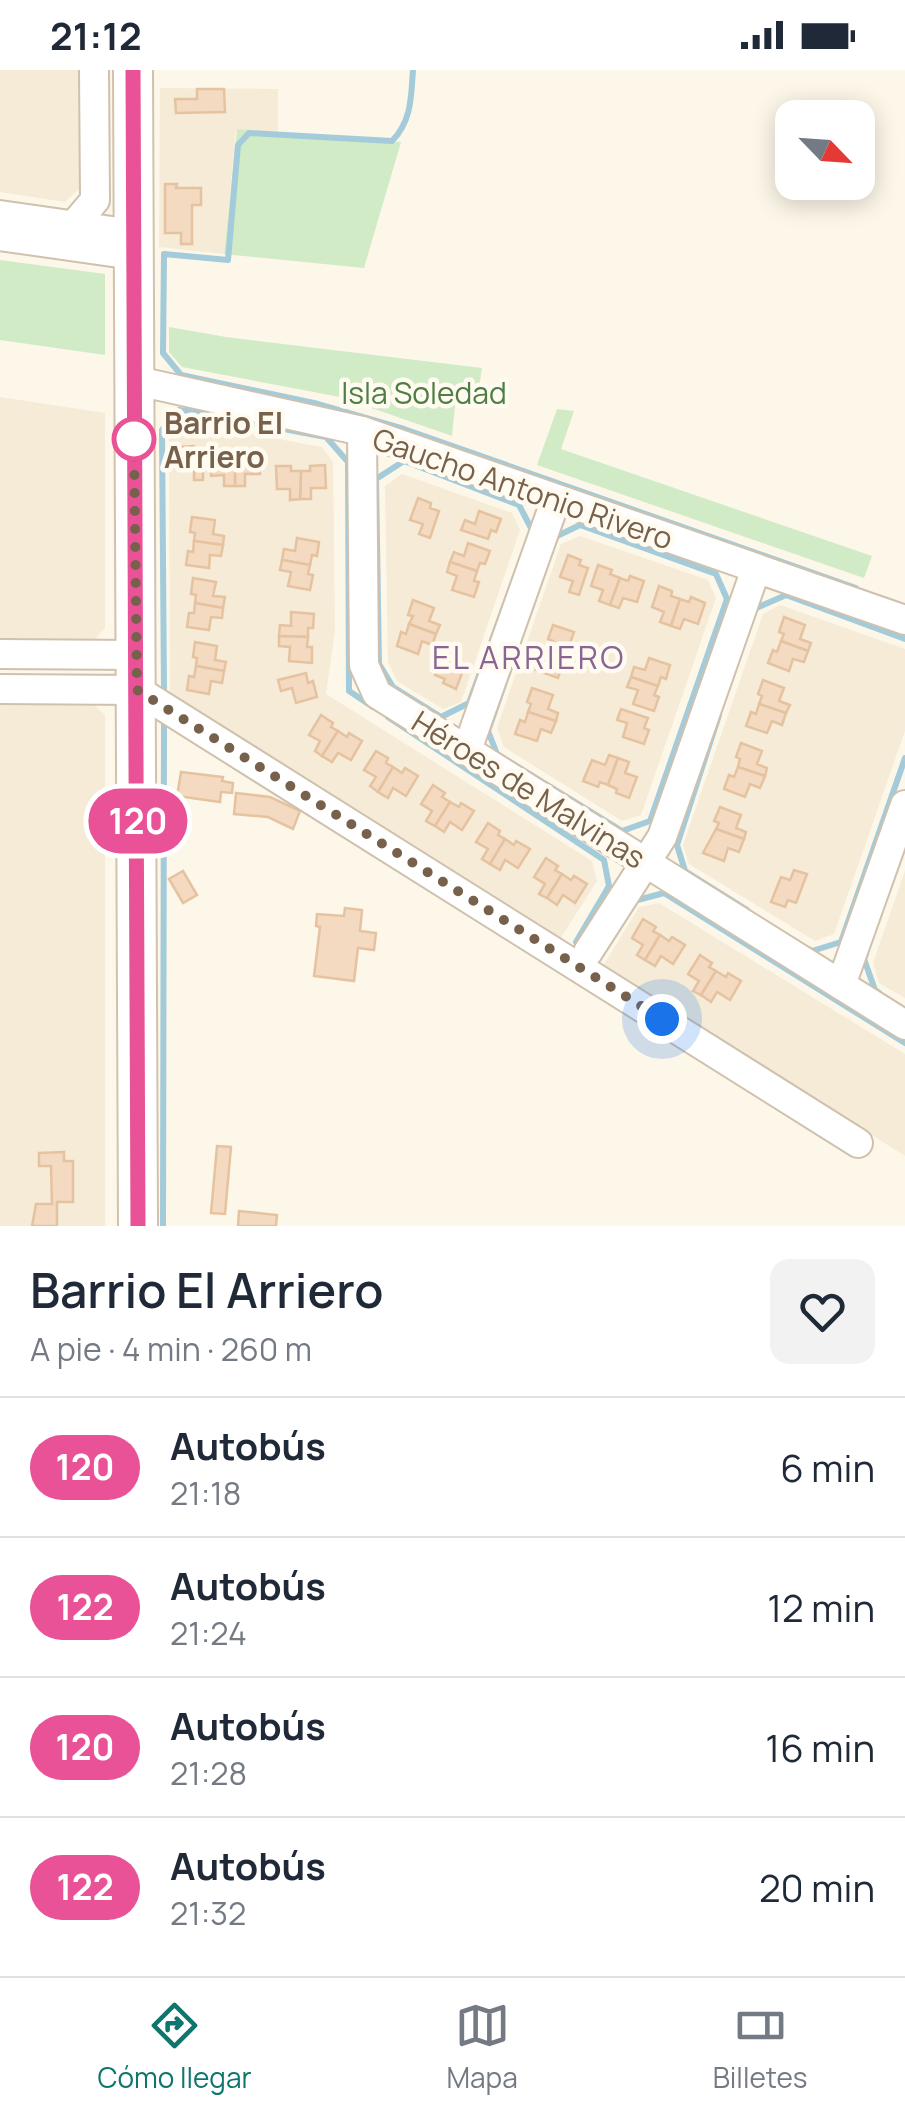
<!DOCTYPE html>
<html lang="es">
<head>
<meta charset="utf-8">
<style>
  :root { --surface:#fff; --page:#f2f2f3; --text:#1f2937; --muted:#747a83; --line:#e0e1e3; --accent:#0f766e }
  body { margin:0; font-family:Manrope,sans-serif; background:var(--page); color:var(--text); height:100vh; display:flex; flex-direction:column; font-size:38px; white-space:nowrap }
  * { box-sizing:border-box; margin:0 }
  p { font-size:32px; color:var(--muted) }
  .icon { flex:none; width:55px; height:55px; fill:none; stroke:currentColor; stroke-width:2; stroke-linecap:round; stroke-linejoin:round }
  .map { position:relative; height:1156px; overflow:hidden }
  .sheet { display:flex; flex-direction:column; background:var(--surface); flex:1 }
  .sheet>* { flex:none }
  .badge { padding:0 20px; border-radius:32px; font-size:35px; line-height:65px }
  .needle { width:65px; rotate:115deg }
  .tools { position:absolute; left:775px; top:30px; display:grid; gap:20px }
  .tools a { display:grid; place-items:center; width:100px; height:100px; border-radius:20px; background:var(--surface); box-shadow:0 5px 25px #0003; font-size:50px }
  .you { position:absolute; width:50px; height:50px; margin:-25px; border:8px solid #fff; border-radius:50%; background:#1a73e8; box-shadow:0 0 0 15px #1a73e833 }
  .map>.badge { position:absolute; translate:-50% -50%; box-shadow:0 0 0 5px #fff }
  .round { display:grid; place-items:center; flex:none; width:105px; height:105px; border-radius:20px; background:var(--page) }
  .head { display:flex; align-items:center; justify-content:space-between; height:170px; padding:0 30px }
  h1 { font-size:48px; font-weight:600; line-height:75px }
  ul { padding:0; list-style:none }
  li { display:flex; align-items:center; gap:30px; height:140px; padding:0 30px; border-top:2px solid var(--line) }
  li div { flex:1 }
  li b { display:block; font-size:38px }
  li em { font-style:normal }
  li .badge { min-width:110px; font-weight:700; text-align:center }
  .status { display:flex; justify-content:space-between; align-items:center; height:70px; padding:0 50px; background:var(--surface); direction:ltr }
  .status svg { height:28px; fill:currentColor }
  .tab-bar { display:flex; justify-content:space-around; align-items:center; height:140px; border-top:2px solid var(--line); background:var(--surface); font-size:28px; color:var(--muted) }
  .tab-bar a { display:grid; justify-items:center; gap:5px }
  .tab-bar .active { color:var(--accent) }
  .map>svg:first-child { display:block }
</style>
</head>
<body>
<div class="status"><b>21:12</b><svg viewBox="0 0 49 12"><path d="M0 12V9h3v3zM5 12V6h3v6zM10 12V3h3v9zM15 12V0h3v12zM26 1h20v11H26zM47 4h2v5h-2z"/></svg></div>
<div class="map">
<svg width="905" height="1156" viewBox="0 0 905 1156">
  <rect width="100%" height="100%" fill="#fdf7e9"/>
  <g fill="#f5ebd7">
    <path d="M0 0H81L80 118 65 132 0 122Z"/>
    <path d="M160 18 278 19V62L236 60 224 184 159 177Z"/>
    <path d="M0 327 105 343V558L92 572H0Z"/>
    <path d="M185 352 322 377 333 392 335 560 326 624 592 791 597 811 560 869 170 623 169 364Z"/>
    <path d="M402 404 512 443 520 460 461 632 443 639 397 611 388 592 385 416Z"/>
    <path d="M580 466 708 510 716 528 641 745 622 751 504 677 497 658 561 474Z"/>
    <path d="M780 535 905 579V661L834 864 815 871 689 794 683 775 763 544Z"/>
    <path d="M0 632H91L105 645V1156H0Z"/>
    <path d="M905 801V928L879 913 873 893Z"/>
    <path d="M659 833 905 984V1086L603 896 639 837Z"/>
  </g>
  <g fill="#d1ebc7">
    <path d="M237 59 401 72 364 198 224 184Z"/>
    <path d="M0 190 105 204V285L0 270Z"/>
    <path d="M169 257 226 267 482 298 479 318 457 316 452 366 340 327 182 297 169 282Z"/>
    <path d="M557 339 574 341 561 379 872 486 864 508 537 395Z"/>
  </g>
  <g fill="none" stroke-linecap="round" stroke-linejoin="round">
    <g stroke="#a3cbd9" stroke-width="6">
      <path d="M413 0C411 26 412 51 392 71L249 63 238 75 228 190 164 184 163 283 181 305 314 333 404 359 856 518"/>
      <path d="M404 391 519 435 532 460 469 633 441 647 393 617 379 594 376 409Z"/>
      <path d="M580 455 716 504 727 529 650 751 622 761 497 684 488 661 555 467Z"/>
      <path d="M753 542 754 539 786 525 905 569"/>
      <path d="M164 622 162 360 179 340 189 341 326 367 348 392 349 621 373 637"/>
      <path d="M719 645 677 775 685 801 747 840"/>
      <path d="M388 647 604 790 609 816 576 872"/>
      <path d="M630 832 664 823 905 973"/>
      <path d="M808 879 812 881 841 872 905 688"/>
      <path d="M866 884 864 889 875 920 879 923"/>
      <path d="M163 1156 164 655"/>
    </g>
  </g>
  <g fill="#f3dac0" stroke="#e6c3a0" stroke-width="2.5">
    <path d="M197 19H224L225 42 176 43 175 29H197Z"/>
    <path d="M165 114H177L176 118H201V135H192V174H181V163H165Z"/>
    <path d="M194 376V382L203 381V410H194V399H180V377Z"/>
    <path d="M243 382H259L260 404H245V416H235V387H244Z"/>
    <path d="M210 383H225L224 388 235 387V416H224V405L211 406Z"/>
    <path d="M325 395 326 418H311V429H300L301 401H310V396Z"/>
    <path d="M276 396H291V401H301L300 429 290 430V419H277Z"/>
    <path d="M418 428 431 433 430 438 439 441 430 468 419 464 423 454 410 450Z"/>
    <path d="M479 441 501 449 496 462 491 460 488 469 461 460 465 450 475 454Z"/>
    <path d="M192 447 215 450 213 464 224 466 223 475 194 471 195 463 190 462Z"/>
    <path d="M297 468 319 472 317 486 312 485 310 495 282 490 284 479 295 481Z"/>
    <path d="M194 471 223 475 221 486 210 485 209 498 186 495 188 481 193 482Z"/>
    <path d="M468 473 490 481 485 494 480 493 477 501 450 492 454 482 464 486Z"/>
    <path d="M568 485 581 490 579 495 588 498 579 525 569 522 573 511 560 507Z"/>
    <path d="M282 490 310 495 308 504 313 505 310 520 288 516 291 502 280 500Z"/>
    <path d="M450 492 477 501 474 511 479 512 474 527 452 520 457 506 447 502Z"/>
    <path d="M598 495 612 500 610 504 620 508 610 535 599 531 603 520 591 516Z"/>
    <path d="M630 506 644 511 637 532 623 528 619 538 610 535 620 508 628 511Z"/>
    <path d="M193 508 216 512 213 526 225 527 223 538 195 533 196 525 191 524Z"/>
    <path d="M659 516 672 521 671 526 680 529 671 556 660 552 664 542 652 537Z"/>
    <path d="M691 527 705 533 698 554 684 549 680 559 671 556 680 529 689 532Z"/>
    <path d="M413 530 434 538 429 551 440 555 436 564 409 554 413 546 408 545Z"/>
    <path d="M195 533 223 538 222 548 211 547 209 560 187 557 189 543H194Z"/>
    <path d="M291 542 314 544 313 558H308V567L279 566 280 555 291 556Z"/>
    <path d="M784 547 805 555 800 569 811 573 808 581 781 571 784 564 779 562Z"/>
    <path d="M409 554 436 564 432 575 422 571 418 584 397 576 401 562 406 564Z"/>
    <path d="M553 555 574 562 569 576 580 580 577 588 550 579 553 571 548 569Z"/>
    <path d="M279 566 308 567 307 577H312V593L289 591 290 577 279 576Z"/>
    <path d="M781 571 808 581 804 592 793 589 789 601 768 593 773 580 777 582Z"/>
    <path d="M195 572 217 576 215 590 226 592 224 601 196 596 197 588 193 587Z"/>
    <path d="M444 578 456 582 452 593 464 598 456 619 443 613 445 609 435 605Z"/>
    <path d="M550 579 577 588 573 599 562 596 558 608 536 600 541 587 546 589Z"/>
    <path d="M649 588 670 595 666 609 661 607 658 616 631 607 634 597 645 600Z"/>
    <path d="M196 596 224 601 222 613 211 611 209 624 187 620 189 606 194 607Z"/>
    <path d="M306 603 308 613 313 611 317 627 296 633 292 618 281 621 278 610Z"/>
    <path d="M631 607 658 616 654 625 659 627 654 641 633 634 638 620 627 617Z"/>
    <path d="M763 610 784 618 779 631 790 635 786 643 759 634 762 626 758 624Z"/>
    <path d="M532 618 553 625 548 639 558 643 556 651 528 642 531 634 527 632Z"/>
    <path d="M759 634 786 643 782 655 772 651 767 663 746 656 751 642 756 644Z"/>
    <path d="M621 639 648 648 644 658 649 660 644 674 623 667 627 653 617 650Z"/>
    <path d="M528 642 556 651 551 663 541 659 537 671 515 664 520 650 525 652Z"/>
    <path d="M321 645 333 653 331 657 338 661 322 686 315 681 320 671 309 665Z"/>
    <path d="M338 661 347 667 349 663 362 671 351 690 338 683 332 692 322 686Z"/>
    <path d="M741 673 762 681 757 694 767 698 765 706 738 697 740 689 736 687Z"/>
    <path d="M376 681 388 688 386 693 393 697 378 722 370 716 376 707 364 700Z"/>
    <path d="M609 685 618 688 608 715 600 712 598 717 583 711 592 690 605 695Z"/>
    <path d="M618 688 629 692 625 703 637 707 629 728 616 723 617 719 608 715Z"/>
    <path d="M393 697 402 703 405 698 418 706 406 726 393 718 388 728 378 722Z"/>
    <path d="M738 697 765 706 760 718 750 714 745 727 724 719 729 705 734 707Z"/>
    <path d="M181 702 223 707 222 711 233 713 232 723 221 722 220 732 177 726Z"/>
    <path d="M433 715 445 723 442 727 450 732 435 756 426 751 432 741 421 734Z"/>
    <path d="M236 723 270 727 300 741 293 759 268 747 234 744Z"/>
    <path d="M450 732 459 737 461 733 474 741 462 760 450 752 444 762 435 756Z"/>
    <path d="M720 737 741 745 736 758 746 762 744 769 716 759 719 753 714 751Z"/>
    <path d="M488 753 500 761 498 765 505 769 490 794 482 789 488 779 476 772Z"/>
    <path d="M716 759 744 769 739 782 728 778 724 791 703 783Z"/>
    <path d="M505 769 514 775 516 771 530 779 518 798 505 790 500 800 490 794Z"/>
    <path d="M546 788 558 796 555 800 562 804 547 828 539 824 545 814 534 807Z"/>
    <path d="M794 800 807 804 796 833 788 830 785 837 771 832 781 807 790 810Z"/>
    <path d="M183 801 197 825 183 833 169 809Z"/>
    <path d="M562 804 571 810 574 806 587 814 575 833 563 825 557 835 547 828Z"/>
    <path d="M345 838 362 840 360 861 376 863 374 880 358 878 354 911 314 906 320 857 316 856 317 844 344 846Z"/>
    <path d="M643 849 656 857 653 861 660 865 645 890 637 885 643 875 632 868Z"/>
    <path d="M660 865 669 871 672 867 685 875 673 894 661 886 655 896 645 890Z"/>
    <path d="M700 885 712 893 709 897 716 901 701 925 693 921 699 911 688 904Z"/>
    <path d="M716 901 726 907 728 903 741 911 730 930 717 922 711 932 701 925Z"/>
    <path d="M217 1076 231 1077 225 1144 211 1143Z"/>
    <path d="M64 1082V1091H73V1132H57V1156H32L36 1134H52L51 1096H39V1083Z"/>
    <path d="M239 1141 277 1145 276 1156H238Z"/>
  </g>
  <g fill="none" stroke-linecap="round" stroke-linejoin="round">
    <g stroke="#cfc1ae" stroke-width="32">
      <g id="street">
        <path d="M0 145 133 164"/>
        <path d="M73 156 95 130 94 0"/>
        <path d="M0 166 133 185"/>
        <path d="M133 310 362 361 905 550"/>
        <path d="M362 361 364 595 377 624 905 955"/>
        <path d="M0 584 137 585"/>
        <path d="M0 619 137 620 858 1073"/>
        <path d="M467 680 556 429"/>
        <path d="M588 882 662 767 756 499"/>
        <path d="M841 915 905 735"/>
      </g>
    </g>
    <g stroke="#d2c2ac" stroke-width="42">
      <path id="secondary" d="M133 0 138 1156"/>
    </g>
    <use href="#street" stroke="#fff" stroke-width="28"/>
    <use href="#secondary" stroke="#fff" stroke-width="38"/>
  </g>
  <g fill="none" stroke-linecap="round" stroke-linejoin="round">
    <g stroke="#fff" stroke-width="22">
      <path id="line" d="M133 0 138 1156"/>
    </g>
    <use href="#line" stroke="#e95297" stroke-width="15"/>
    <path stroke="#78614c" stroke-width="10" stroke-dasharray="0 18" d="M134 369 137 620 662 949"/>
  </g>
  <circle fill="#fff" stroke="#e95297" stroke-width="5" cx="134" cy="369" r="20"/>
  <g text-anchor="middle" dominant-baseline="central" stroke-width="9" stroke-linejoin="round" paint-order="stroke">
    <g font-size="30" fill="#4e7e43" stroke="#fffbf0">
      <text x="424" y="322">Isla Soledad</text>
    </g>
    <g font-size="30" font-weight="bold" fill="#78614c" stroke="#fffbf0" text-anchor="start">
      <text x="164" y="352">Barrio El<tspan x="164" dy="34">Arriero</tspan></text>
    </g>
    <g font-size="30" fill="#78614c" stroke="#fffbf0">
      <text transform="translate(523 418) rotate(19)">Gaucho Antonio Rivero</text>
      <text transform="translate(529 719) rotate(32)">Héroes de Malvinas</text>
    </g>
    <g font-size="32" letter-spacing="2.5" fill="#8a6494" stroke="#fffbf0">
      <text x="529" y="587">EL ARRIERO</text>
    </g>
  </g>
</svg>
<div class="tools">
<a><svg class="needle" viewBox="-14 -14 28 28"><path d="M0-13l5 13h-10z" fill="#e53935"/><path d="M0 13l5-13h-10z" fill="#747a83"/></svg></a>
</div>
<div class="you" style="left:662px;top:949px"></div>
<b class="badge" style="left:138px;top:751px;background:#e95297;color:#fff">120</b>
</div>
<section class="sheet">
<div class="head"><div><h1>Barrio El Arriero</h1><p>A pie · 4 min · 260 m</p></div><a class="round"><svg class="icon" aria-label="heart" viewBox="0 0 24 24"><path d="M12 20l-8-8c-3-5 5-10 8-4 3-6 11-1 8 4z"/></svg></a></div>
<ul>
<li><span class="badge" style="background:#e95297;color:#fff">120</span><div><b>Autobús</b><p>21:18</p></div><em>6 min</em></li>
<li><span class="badge" style="background:#e95297;color:#fff">122</span><div><b>Autobús</b><p>21:24</p></div><em>12 min</em></li>
<li><span class="badge" style="background:#e95297;color:#fff">120</span><div><b>Autobús</b><p>21:28</p></div><em>16 min</em></li>
<li><span class="badge" style="background:#e95297;color:#fff">122</span><div><b>Autobús</b><p>21:32</p></div><em>20 min</em></li>
</ul>
</section>
<nav class="tab-bar">
<a class="active"><svg class="icon" aria-label="directions" viewBox="0 0 24 24"><path d="M12 3l9 9-9 9-9-9zM9 14v-3h6M13 9l2 2-2 2"/></svg>Cómo llegar</a>
<a><svg class="icon" aria-label="map" viewBox="0 0 24 24"><path d="M3 6l6-2 6 2 6-2v14l-6 2-6-2-6 2zM9 4v14M15 6v14"/></svg>Mapa</a>
<a><svg class="icon" aria-label="tickets" viewBox="0 0 24 24"><path d="M3 7h18v10H3zM15 7v10"/></svg>Billetes</a>
</nav>
</body>
</html>
